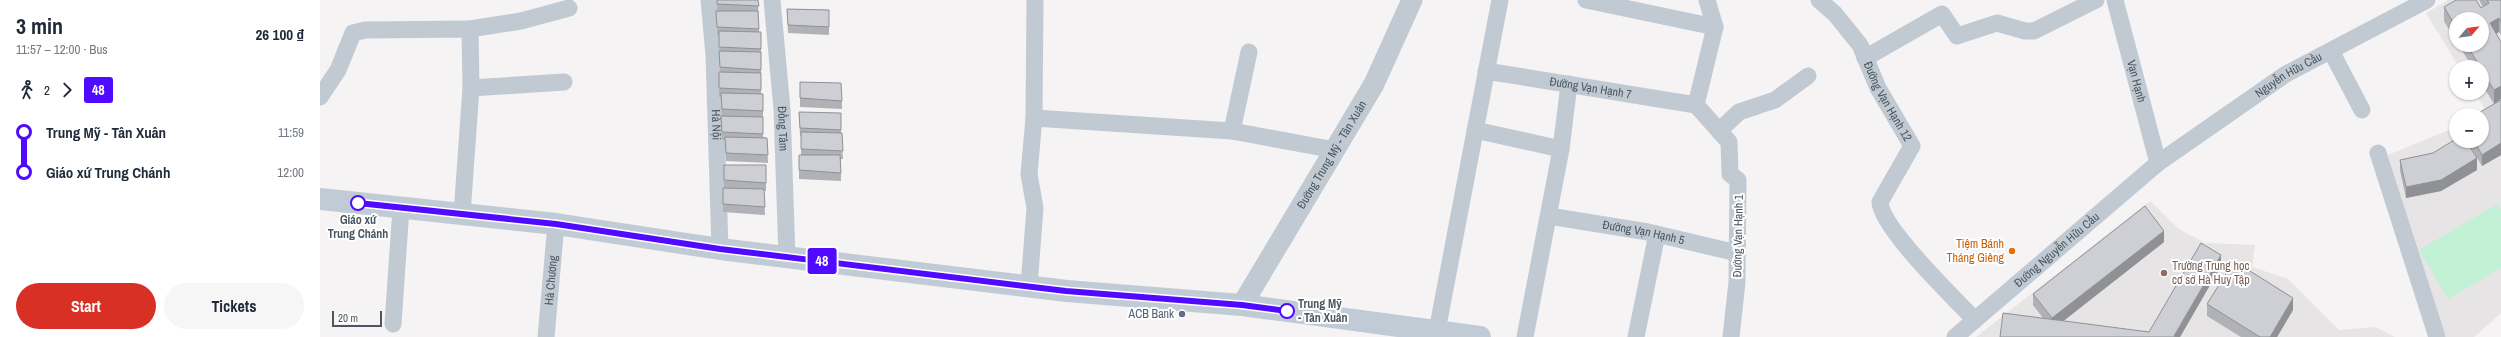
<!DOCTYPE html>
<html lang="en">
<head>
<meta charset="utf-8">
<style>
  :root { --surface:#fff; --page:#f6f6f7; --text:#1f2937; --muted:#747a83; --accent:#d93025 }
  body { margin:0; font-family:"Archivo Narrow",sans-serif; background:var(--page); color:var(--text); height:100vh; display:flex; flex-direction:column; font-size:15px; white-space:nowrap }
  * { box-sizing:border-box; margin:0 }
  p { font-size:13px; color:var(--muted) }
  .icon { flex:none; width:22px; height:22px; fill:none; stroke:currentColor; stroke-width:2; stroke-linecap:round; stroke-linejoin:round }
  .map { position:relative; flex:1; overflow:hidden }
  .side { display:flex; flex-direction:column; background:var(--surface); width:320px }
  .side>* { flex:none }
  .badge { padding:0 8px; border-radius:3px; font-size:14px; line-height:26px }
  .needle { width:26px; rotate:62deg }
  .tools { position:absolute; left:2129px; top:12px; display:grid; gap:8px }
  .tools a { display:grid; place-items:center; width:40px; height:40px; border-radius:50%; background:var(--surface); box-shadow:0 1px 3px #0004; font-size:20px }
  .scale { position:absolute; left:12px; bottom:10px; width:50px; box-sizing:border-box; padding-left:4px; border:2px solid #4a5661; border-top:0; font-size:11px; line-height:14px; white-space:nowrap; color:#4a5661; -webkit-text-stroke:3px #fff; paint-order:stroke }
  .map>.badge { position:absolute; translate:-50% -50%; box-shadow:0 0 0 2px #fff }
  .legs { display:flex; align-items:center; gap:6px; height:44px; padding:0 16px; font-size:13px }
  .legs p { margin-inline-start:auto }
  .head { display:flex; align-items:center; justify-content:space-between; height:68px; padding:0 16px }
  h1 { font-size:22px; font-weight:800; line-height:30px }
  .button { display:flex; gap:8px; margin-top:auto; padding:8px 16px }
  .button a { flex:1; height:46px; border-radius:24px; background:var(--accent); color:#fff; font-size:16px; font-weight:800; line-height:46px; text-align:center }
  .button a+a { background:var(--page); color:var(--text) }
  ul { padding:0 16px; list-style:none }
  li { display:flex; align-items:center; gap:14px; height:40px; font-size:15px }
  li i { display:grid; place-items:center; width:6px; height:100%; margin:0 5px; background:currentColor }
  li i::after { content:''; width:10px; height:10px; margin:-5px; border:3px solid; border-radius:50%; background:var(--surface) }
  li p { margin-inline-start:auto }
  li:first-child i { background:linear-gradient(#0000 50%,currentColor 0) }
  li:last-child i { background:linear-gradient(currentColor 50%,#0000 0) }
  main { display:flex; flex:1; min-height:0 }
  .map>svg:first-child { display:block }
</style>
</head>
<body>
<main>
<section class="side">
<div class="head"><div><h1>3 min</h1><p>11:57 – 12:00 · Bus</p></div><b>26 100 ₫</b></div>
<div class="legs"><svg class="icon" aria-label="walk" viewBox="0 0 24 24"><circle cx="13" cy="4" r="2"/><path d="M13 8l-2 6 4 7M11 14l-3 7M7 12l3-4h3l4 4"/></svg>2<svg class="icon" aria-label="forward" viewBox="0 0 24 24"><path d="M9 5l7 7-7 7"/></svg><b class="badge" style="background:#4f0aff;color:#fff">48</b></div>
<ul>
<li><i style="color:#4f0aff"></i><b>Trung Mỹ - Tân Xuân</b><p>11:59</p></li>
<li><i style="color:#4f0aff"></i><b>Giáo xứ Trung Chánh</b><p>12:00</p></li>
</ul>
<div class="button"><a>Start</a><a>Tickets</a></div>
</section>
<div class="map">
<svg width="2181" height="337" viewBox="0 0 2181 337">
  <rect width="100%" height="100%" fill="#f5f3f3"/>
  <g fill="#e6e4e5" fill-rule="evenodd">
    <path d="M2128 0H2181V313L2154 337H2126L2116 320 2068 155 2136 127V141H2162V115L2166 111 2155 93H2162V67H2139L2106 13ZM2136 19H2162V45H2136Z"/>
    <path d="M1830 201 1859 229 1885 243 1935 245 1932 267 1968 279 2019 330 2055 327 2075 337H1656Z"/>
  </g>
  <path fill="#c3f1d5" d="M2177 204 2181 210V268L2128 299 2099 250Z"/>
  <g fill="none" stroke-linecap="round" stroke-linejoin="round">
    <g stroke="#c1cad2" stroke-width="17">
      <path id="s1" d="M389 0 394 55 400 249"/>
      <path id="s2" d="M452 0 462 109 467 257"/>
      <path d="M1266 0 1395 27"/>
      <path id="s3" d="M1499 0 1515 14 1540 45 1558 88 1592 146 1560 202C1561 228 1635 299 1655 320"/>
      <path id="s4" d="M1795 0 1838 163"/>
      <path d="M150 29 201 21 249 8"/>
      <path d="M2011 51 2042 110"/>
      <path d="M1545 58 1622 14 1637 36 1677 23 1705 31H1714L1776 0"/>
      <path id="s5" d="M1166 71 1376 105"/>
      <path d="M151 88 244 82"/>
      <path d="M0 97 18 70 33 33 45 30 150 29 151 88 142 214"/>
      <path d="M1376 105 1409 142 1410 174 1418 180 1417 282 1411 337"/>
      <path d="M1376 105 1395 27 1387 0"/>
      <path d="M714 118 912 131 929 52"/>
      <path d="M1155 130 1241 149"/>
      <path d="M912 131 1015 150"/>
      <path d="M1399 131 1419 112 1455 100 1488 76"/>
      <path d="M2058 153 2117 337"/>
      <path id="s6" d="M1229 216 1328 232 1417 253"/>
      <path d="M709 286 715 208 709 174 714 118 715 0"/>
      <path d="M73 324 81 208"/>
      <path d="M1117 331 1180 0"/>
      <path id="s7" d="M226 337 236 224"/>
      <path d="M1205 337 1241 149 1249 84"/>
      <path d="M1316 337 1337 234"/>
      <path id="s8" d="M1635 337 1838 163 1966 74 2107 0"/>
    </g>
    <path stroke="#c1cad2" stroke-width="21" id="s9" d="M922 305 1054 84 1092 0"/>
    <path stroke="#c1cbd6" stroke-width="22" d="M0 199 236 224 400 249 747 291 922 305 1160 337"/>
  </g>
  <g fill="#b0b2b7">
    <path d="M397 0H438L439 32 441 49V94L443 111V137L447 138 448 163 406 161 405 140H402L401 97H399V80L400 72 399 35H397Z"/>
    <path d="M2159 0H2181V35L2179 32 2176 34 2174 104 2162 84V67H2152L2139 45H2162L2136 19V41L2124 21V7L2161 8 2163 7Z"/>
    <path d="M467 9 509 10V35L468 33Z"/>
    <path d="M480 82 522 101V109L480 107Z"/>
    <path d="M2181 100V155L2162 166 2147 141H2162Z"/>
    <path d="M479 112 521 130 523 159H521V181L479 179V155H481V136H480Z"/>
    <path d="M2080 160 2157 170 2121 191 2086 198 2080 171Z"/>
    <path d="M404 165H446V191H444L445 215 403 212V188H404Z"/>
    <path d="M1844 242 1743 321 1829 332 1901 266 1860 337 1723 318 1713 305V294Z"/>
    <path d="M1887 304 1973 310 1957 337H1921L1887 316Z"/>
  </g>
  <g fill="#909195">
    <path d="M2179 18V32L2170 37V23Z"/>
    <path d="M2181 86V99L2174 104V90Z"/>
    <path d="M2181 143V155L2162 166V155Z"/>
    <path d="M2157 158V170L2121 191 2086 198V187Z"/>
    <path d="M1844 231V242L1732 330V318Z"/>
    <path d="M1901 255V266L1860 337H1854Z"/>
    <path d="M1973 298V310L1957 337H1950Z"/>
  </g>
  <g fill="#cdcfd5" stroke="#909195">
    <path d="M397 0H438L439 6 397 4Z"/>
    <path d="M2136 0H2156L2161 8 2169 3 2167 0H2181V22L2179 18 2170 23 2181 42V86L2174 90 2162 71V67H2160L2147 45H2162V19H2136V27L2124 7Z"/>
    <path d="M467 9 509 10V27L468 25Z"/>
    <path d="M396 11H438L439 29 397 27Z"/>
    <path d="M399 31 441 32V49L399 47Z"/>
    <path d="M399 51 441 52V70L400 67Z"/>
    <path d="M399 72 441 73V90L399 88Z"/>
    <path d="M480 82 521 83 522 101 480 98Z"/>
    <path d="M401 93 443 94V111L402 109Z"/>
    <path d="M2181 100V143L2162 155 2154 141H2162V115H2155Z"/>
    <path d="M479 112 521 113V130L480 128Z"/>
    <path d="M401 116 443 117V134L402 132Z"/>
    <path d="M481 132 522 133 523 151 481 149Z"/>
    <path d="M405 137 447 138 448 155 406 153Z"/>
    <path d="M2136 139V141H2146L2157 158 2121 180 2086 187 2080 160 2113 153Z"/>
    <path d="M479 155H520L521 173 479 170Z"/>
    <path d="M404 165H446V183L404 180Z"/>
    <path d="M403 188 444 189 445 207 403 204Z"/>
    <path d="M1825 206 1844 231 1732 318 1713 294Z"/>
    <path d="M1881 243 1901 255 1854 336 1858 337H1680L1683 313 1829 332Z"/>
    <path d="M1914 261 1973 298 1950 337H1940L1887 304Z"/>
  </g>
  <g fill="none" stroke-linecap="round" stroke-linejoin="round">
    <g stroke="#fff" stroke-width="9">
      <path id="line-1" d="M38 203 236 224 400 249 746 291 922 305 967 311"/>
    </g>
    <use href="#line-1" stroke="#4f0aff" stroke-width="6"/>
  </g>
  <g fill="#fff" stroke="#4f0aff" stroke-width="2">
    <circle cx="38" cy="203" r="7"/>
    <circle cx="967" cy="311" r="7"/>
  </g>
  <circle fill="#e8710a" stroke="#fff" stroke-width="1.5" cx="1692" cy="251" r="4"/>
  <circle fill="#8d6e63" stroke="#fff" stroke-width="1.5" cx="1844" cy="273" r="4"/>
  <circle fill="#5c6f8a" stroke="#fff" stroke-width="1.5" cx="862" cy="314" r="4"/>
  <g text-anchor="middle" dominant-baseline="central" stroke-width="4" stroke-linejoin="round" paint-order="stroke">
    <g font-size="12" fill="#4a5661" stroke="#fff">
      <text stroke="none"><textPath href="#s8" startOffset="425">Nguyễn Hữu Cầu</textPath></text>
      <text stroke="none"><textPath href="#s4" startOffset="84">Vạn Hạnh</textPath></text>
      <text stroke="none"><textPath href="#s5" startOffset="106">Đường Vạn Hạnh 7</textPath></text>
      <text stroke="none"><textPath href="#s3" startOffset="124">Đường Vạn Hạnh 12</textPath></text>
      <text stroke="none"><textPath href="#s1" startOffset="125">Hà Nội</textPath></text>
      <text stroke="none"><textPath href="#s2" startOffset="129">Đồng Tâm</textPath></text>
      <text stroke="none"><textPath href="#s9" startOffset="175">Đường Trung Mỹ - Tân Xuân</textPath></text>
      <text stroke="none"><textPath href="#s6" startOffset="96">Đường Vạn Hạnh 5</textPath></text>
      <text transform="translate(1418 236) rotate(-89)">Đường Vạn Hạnh 1</text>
      <text stroke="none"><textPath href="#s8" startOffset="134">Đường Nguyễn Hữu Cầu</textPath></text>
      <text stroke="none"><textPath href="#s7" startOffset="57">Hà Chương</textPath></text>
    </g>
    <g font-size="12" font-weight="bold" fill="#4a5661" stroke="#fff">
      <text x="38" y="220">Giáo xứ<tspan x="38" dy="14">Trung Chánh</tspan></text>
      <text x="978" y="304" text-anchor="start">Trung Mỹ<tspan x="978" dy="14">- Tân Xuân</tspan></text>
    </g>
    <g font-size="12" fill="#c56008" stroke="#fff" text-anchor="end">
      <text x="1684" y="244">Tiệm Bánh<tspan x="1684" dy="14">Tháng Giêng</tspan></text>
    </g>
    <g font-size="12" fill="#785e54" stroke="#fff" text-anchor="start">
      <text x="1852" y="266">Trường Trung học<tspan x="1852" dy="14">cơ sở Hà Huy Tập</tspan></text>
    </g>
    <g font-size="12" fill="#4e5e75" stroke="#fff" text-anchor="end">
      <text x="854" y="314">ACB Bank</text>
    </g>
  </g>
</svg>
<div class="tools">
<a><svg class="needle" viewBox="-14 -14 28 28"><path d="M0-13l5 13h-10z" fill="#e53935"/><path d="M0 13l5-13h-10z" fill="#747a83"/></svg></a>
<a>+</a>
<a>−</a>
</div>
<div class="scale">20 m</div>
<b class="badge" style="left:502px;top:261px;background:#4f0aff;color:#fff">48</b>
</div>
</main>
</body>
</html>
